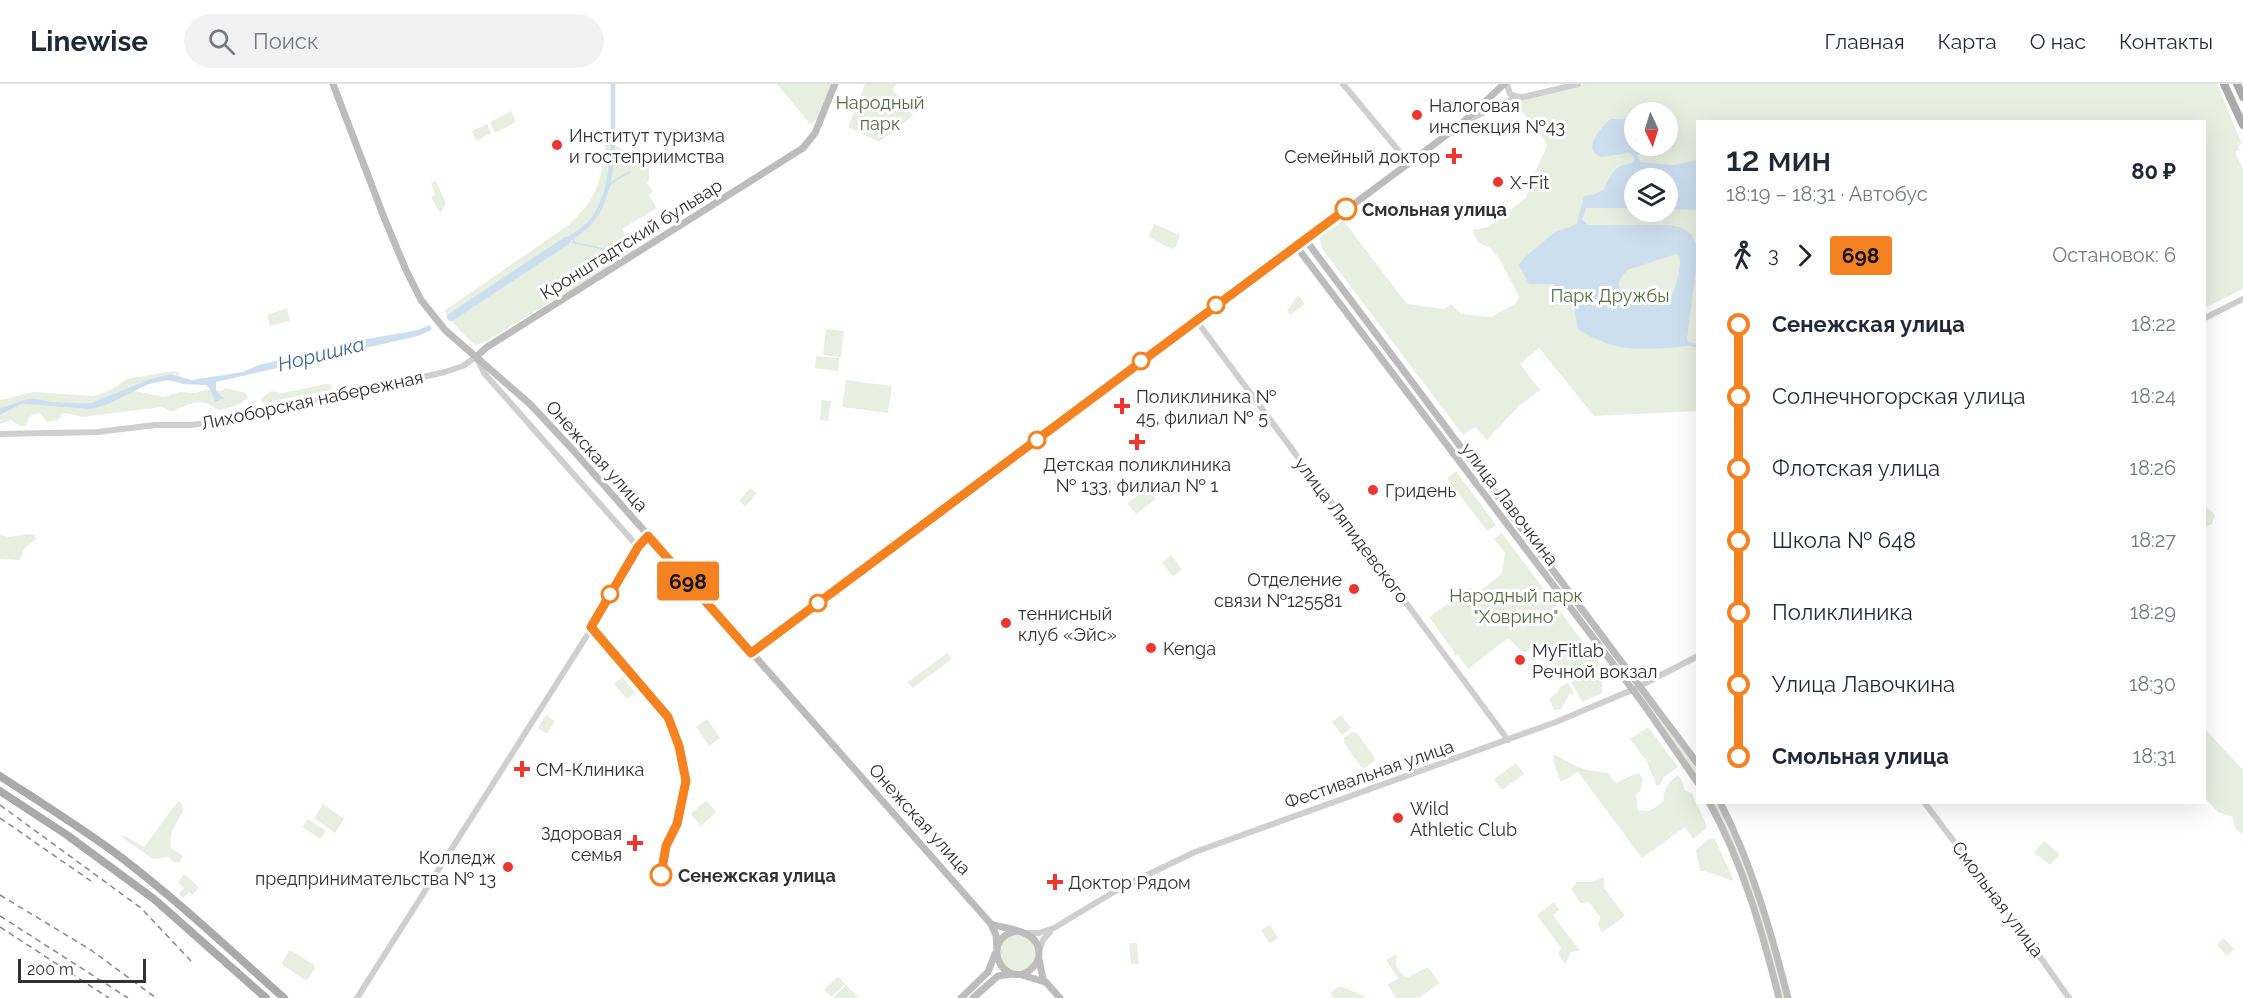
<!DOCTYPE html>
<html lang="ru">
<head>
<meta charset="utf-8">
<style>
  :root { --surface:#fff; --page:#f2f2f3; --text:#1f2937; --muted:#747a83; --line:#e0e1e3 }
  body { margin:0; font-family:Raleway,sans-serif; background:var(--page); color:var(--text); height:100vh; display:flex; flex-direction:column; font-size:22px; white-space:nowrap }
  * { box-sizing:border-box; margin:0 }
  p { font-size:20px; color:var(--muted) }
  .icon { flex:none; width:33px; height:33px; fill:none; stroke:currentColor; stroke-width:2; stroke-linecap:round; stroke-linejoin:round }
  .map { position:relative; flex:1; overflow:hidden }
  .sheet { position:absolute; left:1696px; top:36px; width:510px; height:684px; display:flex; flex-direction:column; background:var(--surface); border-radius:0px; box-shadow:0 6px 24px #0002 }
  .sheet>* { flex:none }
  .badge { padding:0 12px; border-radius:4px; font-size:21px; line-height:39px }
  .needle { width:39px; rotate:176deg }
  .buttons { position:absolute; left:1624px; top:18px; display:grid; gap:12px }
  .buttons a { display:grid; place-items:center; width:54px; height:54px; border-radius:50%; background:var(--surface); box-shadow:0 6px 24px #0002; font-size:30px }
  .scale { position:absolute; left:18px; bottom:15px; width:128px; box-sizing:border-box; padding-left:6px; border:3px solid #323232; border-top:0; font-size:16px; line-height:21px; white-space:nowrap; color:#323232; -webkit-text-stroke:4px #fff; paint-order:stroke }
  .map>.badge { position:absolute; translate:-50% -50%; box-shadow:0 0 0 3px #fff }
  .legs { display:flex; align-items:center; gap:9px; height:66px; padding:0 30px; font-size:20px }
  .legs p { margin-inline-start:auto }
  .overview { display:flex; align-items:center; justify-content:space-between; height:102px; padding:0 30px }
  h1 { font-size:33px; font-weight:600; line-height:45px }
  ul { padding:0 30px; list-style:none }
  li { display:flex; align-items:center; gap:21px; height:72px; font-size:22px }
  li i { display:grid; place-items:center; width:9px; height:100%; margin:0 8px; background:currentColor }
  li i::after { content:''; width:15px; height:15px; margin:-8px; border:4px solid; border-radius:50%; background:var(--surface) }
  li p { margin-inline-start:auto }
  li:first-child i { background:linear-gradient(#0000 50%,currentColor 0) }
  li:last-child i { background:linear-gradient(currentColor 50%,#0000 0) }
  header { display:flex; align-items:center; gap:36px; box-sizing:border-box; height:84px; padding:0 30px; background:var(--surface); border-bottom:2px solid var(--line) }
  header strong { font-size:28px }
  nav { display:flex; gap:33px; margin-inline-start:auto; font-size:21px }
  .search { width:420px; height:54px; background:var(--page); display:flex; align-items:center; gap:15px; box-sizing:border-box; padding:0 21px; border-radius:33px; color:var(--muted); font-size:22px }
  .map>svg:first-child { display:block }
</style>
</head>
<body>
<header>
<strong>Linewise</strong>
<div class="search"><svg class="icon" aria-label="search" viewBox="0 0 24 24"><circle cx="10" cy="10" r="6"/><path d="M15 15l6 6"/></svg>Поиск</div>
<nav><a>Главная</a><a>Карта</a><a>О нас</a><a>Контакты</a></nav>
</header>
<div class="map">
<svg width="2243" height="914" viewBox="0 0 2243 914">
  <rect width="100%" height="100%" fill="#fff"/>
  <g fill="#e7efe1" fill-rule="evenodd">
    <path d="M777 0H832C827 12 822 36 810 40Z"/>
    <path d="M865 0H896L893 6 913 32 879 58 848 43Z"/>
    <path d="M1586 0H2217L2242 60 2238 62 2240 66 2235 68 2243 86V205L2205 224V38H1698V327L1594 332 1539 264 1520 280 1540 306 1519 322 1487 356 1475 343 1463 351 1323 166 1319 154 1343 136 1407 220 1444 225 1451 220 1461 230 1491 233 1516 219 1519 213 1499 174 1490 164 1479 159 1472 146 1488 143 1526 114 1532 94 1547 62 1543 53 1514 18 1549 8ZM1635 28H1668V62H1635ZM1635 94H1668V128H1635Z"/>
    <path d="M511 27 516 38 495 49 490 38Z"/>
    <path d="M487 40 491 49 476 57 472 47Z"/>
    <path d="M605 61H615L649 81V97L647 99 653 107 649 111 657 124 622 145 635 167 483 259 475 261 459 246 444 227 570 140C597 113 602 98 605 61Z"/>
    <path d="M436 97 446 120 440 129 431 113 435 111 431 99Z"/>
    <path d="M1154 140 1180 151 1176 163 1172 165 1148 153Z"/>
    <path d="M1298 211 1305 220 1290 231 1287 227Z"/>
    <path d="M287 224 290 237 270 242 267 231Z"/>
    <path d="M826 245 844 247 841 273 823 271Z"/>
    <path d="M816 272 839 274 838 287 815 284Z"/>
    <path d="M173 287 179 288V292L174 290 153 294 91 319 53 318 31 314 0 324V316L33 308 93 312 109 307 127 295Z"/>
    <path d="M846 296 892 302 888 329 842 323Z"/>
    <path d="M326 300 331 301V306L262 319V314L271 307 282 309Z"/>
    <path d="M226 304 246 309 248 313 239 321 219 326C213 324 211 320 205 319 194 316 181 324 171 328L162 323 82 333 66 329 61 331 58 336 47 338 40 329C31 329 28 333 26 342H20L11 336 0 340V331L22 320 89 325 135 307 164 313 179 308 195 309 210 305 216 318 224 313 216 306 221 307Z"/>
    <path d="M822 316 831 317 828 337 820 336Z"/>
    <path d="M1456 387 1496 441 1487 447 1447 394Z"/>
    <path d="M750 404 757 409 745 423 739 417Z"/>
    <path d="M1148 404 1156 415 1136 430 1127 419Z"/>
    <path d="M2205 423 2213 428 2215 432 2212 440 2205 443Z"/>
    <path d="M1502 449 1607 590 1602 599V609L1582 618 1570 595H1563L1549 573 1543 577 1531 564 1524 569 1508 554 1468 585 1458 571 1455 573 1454 568 1429 533 1469 504 1481 506 1502 490 1505 469 1494 455Z"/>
    <path d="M30 450 34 451 36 455 24 465 20 476 0 475V451L9 453Z"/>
    <path d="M1171 471 1182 485 1173 493 1162 478Z"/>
    <path d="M705 484 719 499 710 507 696 491Z"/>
    <path d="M947 569 952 575 913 604 908 598Z"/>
    <path d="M623 593 635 609 627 615 614 600Z"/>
    <path d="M1568 599 1574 609 1569 611 1561 625 1554 626 1549 615 1558 608 1560 603Z"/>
    <path d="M1641 602 1698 680V699L1632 606Z"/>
    <path d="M546 631 555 637 547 650 538 644Z"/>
    <path d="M1341 631 1351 644 1342 651 1332 638Z"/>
    <path d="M707 635 720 654 709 662 696 643Z"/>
    <path d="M1648 643 1678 683 1664 693 1660 701 1657 702 1646 676 1630 655Z"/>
    <path d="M2205 645 2243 686V751L2235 744 2232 733 2218 728 2205 714Z"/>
    <path d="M1352 648 1357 649 1374 673V677L1365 684 1361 683 1344 659V654Z"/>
    <path d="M1553 670 1582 685 1608 689 1615 699C1624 696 1630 691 1639 689L1643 696 1640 707 1636 711 1638 726 1649 727 1663 718C1664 705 1667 699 1678 691L1682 697 1685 707 1692 709C1696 722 1704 731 1707 744L1693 755 1685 743 1642 774 1578 688 1561 698 1554 680Z"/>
    <path d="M1516 679 1524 690 1502 706 1494 695Z"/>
    <path d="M706 716 716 728 701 742 691 730Z"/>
    <path d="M178 717 182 719 183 727 172 747 170 759 171 764 183 772 180 778 175 779 168 773 153 775 123 754V751L144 763Z"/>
    <path d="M1709 719H1720L1735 748 1788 914H1779L1750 816Z"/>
    <path d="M323 720 344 735 335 749 314 734Z"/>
    <path d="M308 735 326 747 320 755 302 743Z"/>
    <path d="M1709 755H1715L1734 797C1722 794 1711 787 1700 787L1696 766Z"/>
    <path d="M2044 757 2060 770 2050 781 2034 769Z"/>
    <path d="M184 790 199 803 193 811 189 808 183 814 179 810 184 804 178 798Z"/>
    <path d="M1604 793V804L1625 832 1603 848 1598 842 1600 833 1589 818 1581 819 1571 805 1577 798H1592Z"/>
    <path d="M1554 818 1559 826 1553 831 1580 867 1571 868 1565 880 1558 870 1561 864 1537 831Z"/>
    <path d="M1270 841 1278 854 1270 860 1261 846Z"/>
    <circle cx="1017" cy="869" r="18"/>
    <path d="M2224 854 2234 865 2227 872 2217 861Z"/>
    <path d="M1129 859H1137L1139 880H1131Z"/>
    <path d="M289 867H292L314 881 315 884 308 895 305 896 283 881 282 879Z"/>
    <path d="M1397 870 1396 882 1406 894 1428 883 1439 899 1419 914H1396L1388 901 1398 894 1386 876Z"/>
    <path d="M838 892 845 900 831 913 824 906Z"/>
    <path d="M846 901 859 914H833Z"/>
    <path d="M1340 902 1364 912 1365 914H1334L1330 909Z"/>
  </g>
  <g fill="#cddeef" fill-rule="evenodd">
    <path d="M1611 35H1635V62H1643L1642 67 1637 72 1640 78 1673 81 1698 76V126L1668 125V94H1635V124H1586L1582 135 1588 141H1668C1687 143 1695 150 1698 169L1687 255 1689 258 1698 260V264C1688 260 1680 263 1670 264 1630 266 1614 266 1579 246 1572 230 1579 205 1555 203L1554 200H1529L1519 181 1524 174 1555 148 1577 140 1584 112C1611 109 1601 102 1616 85 1621 80 1628 81 1634 78V72L1629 69 1601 73C1599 71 1595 71 1593 67 1589 58 1604 39 1611 35ZM1676 170 1679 171C1682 181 1677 206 1669 214L1660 215 1622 208 1619 202 1620 195 1627 186Z"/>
    <path d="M429 241 432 244 430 247 418 252 216 298V306L224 314 215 318 210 305 206 301 183 300 168 296 149 300 106 321 89 325 22 320 0 331V324L31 314 53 318 91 319 150 295 171 290 192 296 243 288 258 281 326 266 339 260 418 246Z"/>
  </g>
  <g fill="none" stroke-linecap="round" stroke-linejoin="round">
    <g stroke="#cddeef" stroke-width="1.5">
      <path d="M607 103 617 95 630 88"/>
      <path d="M572 153 576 160"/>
      <path d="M566 157 623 169"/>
    </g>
    <path stroke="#cddeef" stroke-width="4.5" d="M566 157C574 152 582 146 589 140 619 108 612 41 613 0"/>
    <path stroke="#cddeef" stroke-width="8" d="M451 233 566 157"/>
    <g stroke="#cfcfcf" stroke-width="6">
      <path d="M1343 0 1408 78"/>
      <path d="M1507 0 1510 10 1520 13"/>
      <path d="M1468 36 1511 16 1578 0"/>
      <path d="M2205 234 2243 215"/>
      <path d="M1196 236 1508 656"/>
      <path d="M0 350 98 348 155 341H190L219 338 445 288 463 282 476 273 484 289 638 463"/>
      <path d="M1924 718 2019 843 2069 914"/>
      <path d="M1025 849H1039L1054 844 1122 803 1195 768 1556 638 1632 606 1698 572"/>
      <path d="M1039 867 1043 856 1050 848"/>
      <path d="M357 914 588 550 638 463 648 452"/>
    </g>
    <g stroke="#bcbcbc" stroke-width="7">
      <path d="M333 0 385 136 406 186 421 216 445 246 531 321 572 365 991 840 996 851 997 864"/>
      <path d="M1305 155 1698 680"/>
      <path d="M1296 162 1642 618 1698 699"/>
      <path d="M476 273 487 263 803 64 815 49 835 0"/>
      <path d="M751 569 1460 41 1504 0"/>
      <path d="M1709 718C1743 779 1762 847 1779 914"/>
      <path d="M1720 718C1752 780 1771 848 1788 914"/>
      <path d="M991 840C1008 846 1039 845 1039 870 1039 876 1035 882 1030 886 1002 906 978 853 1018 847"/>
      <path d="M1039 875 1043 895 1060 914"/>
      <path d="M1022 891 1045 898"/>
      <path d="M961 914 988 888 995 870"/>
      <path d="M973 914 998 892 1011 890"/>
    </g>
    <g stroke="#aaa" stroke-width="8">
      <path d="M2224 0 2243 41"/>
      <path d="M2237 0 2243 13"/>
      <path d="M0 692C40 718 80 743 118 771 176 815 229 865 284 914"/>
      <path d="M0 707 67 751 154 815 266 914"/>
    </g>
    <g stroke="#878787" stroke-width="1.5" stroke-dasharray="6 4.5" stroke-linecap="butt">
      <path d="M0 721 141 824 191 877"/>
      <path d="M0 734 91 797"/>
      <path d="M0 811 91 866 156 914"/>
      <path d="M0 832 128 914"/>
      <path d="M0 843 109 914"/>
    </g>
  </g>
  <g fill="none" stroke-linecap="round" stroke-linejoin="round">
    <g stroke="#fff" stroke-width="14">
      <path id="line-1" d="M661 791 666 762 677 740 686 697 679 662 668 633 591 543 638 463 648 452 751 569 1346 125"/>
    </g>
    <use href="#line-1" stroke="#f58220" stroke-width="9"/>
  </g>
  <g fill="#ee3630" stroke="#fff" stroke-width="2">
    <circle cx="1417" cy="31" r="6"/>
    <circle cx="557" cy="61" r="6"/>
    <path d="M1451 63h6v6h6v6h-6v6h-6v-6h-6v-6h6z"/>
    <circle cx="1498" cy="98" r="6"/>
    <path d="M1119 313h6v6h6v6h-6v6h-6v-6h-6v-6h6z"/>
    <path d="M1134 349h6v6h6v6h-6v6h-6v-6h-6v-6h6z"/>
    <circle cx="1373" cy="406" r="6"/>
    <circle cx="1354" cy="505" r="6"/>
    <circle cx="1006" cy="539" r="6"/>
    <circle cx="1151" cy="564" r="6"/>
    <circle cx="1520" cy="576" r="6"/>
    <path d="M519 676h6v6h6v6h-6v6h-6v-6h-6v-6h6z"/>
    <circle cx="1398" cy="734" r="6"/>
    <path d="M632 750h6v6h6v6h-6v6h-6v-6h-6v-6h6z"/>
    <circle cx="508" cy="783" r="6"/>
    <path d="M1052 789h6v6h6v6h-6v6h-6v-6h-6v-6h6z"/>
  </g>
  <g fill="#fff" stroke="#f58220" stroke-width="3">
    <circle cx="1346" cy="125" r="10"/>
    <circle cx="1216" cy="221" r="8"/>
    <circle cx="1141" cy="277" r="8"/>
    <circle cx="1037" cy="356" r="8"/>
    <circle cx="610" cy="510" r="8"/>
    <circle cx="818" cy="519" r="8"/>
    <circle cx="661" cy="791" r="10"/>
  </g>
  <g text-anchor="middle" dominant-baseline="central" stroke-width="6" stroke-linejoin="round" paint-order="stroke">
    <g font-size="18" fill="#50713c" stroke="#fff">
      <text x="880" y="18">Народный<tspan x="880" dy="21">парк</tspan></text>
      <text x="1610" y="211">Парк Дружбы</text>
      <text x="1516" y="511">Народный парк<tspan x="1516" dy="21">"Ховрино"</tspan></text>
    </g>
    <g font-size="18" fill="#323232" stroke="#fff" text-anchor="start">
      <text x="1429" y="21">Налоговая<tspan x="1429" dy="21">инспекция №43</tspan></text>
      <text x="569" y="51">Институт туризма<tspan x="569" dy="21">и гостеприимства</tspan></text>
      <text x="1440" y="72" text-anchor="end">Семейный доктор</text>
      <text x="1510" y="98">X-Fit</text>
      <text x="1136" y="312">Поликлиника №<tspan x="1136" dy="21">45, филиал № 5</tspan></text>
      <text x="1137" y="380" text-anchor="middle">Детская поликлиника<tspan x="1137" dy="21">№ 133, филиал № 1</tspan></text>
      <text x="1385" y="406">Гридень</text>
      <text x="1342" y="495" text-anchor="end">Отделение<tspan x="1342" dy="21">связи №125581</tspan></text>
      <text x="1018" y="529">теннисный<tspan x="1018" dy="21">клуб «Эйс»</tspan></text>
      <text x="1163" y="564">Kenga</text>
      <text x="1532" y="566">MyFitlab<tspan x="1532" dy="21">Речной вокзал</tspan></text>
      <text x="536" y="685">СМ-Клиника</text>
      <text x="1410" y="724">Wild<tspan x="1410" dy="21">Athletic Club</tspan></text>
      <text x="622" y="749" text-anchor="end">Здоровая<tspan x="622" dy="21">семья</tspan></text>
      <text x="496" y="773" text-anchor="end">Колледж<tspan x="496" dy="21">предпринимательства № 13</tspan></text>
      <text x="1068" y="798">Доктор Рядом</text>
    </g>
    <g font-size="18" font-weight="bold" fill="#323232" stroke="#fff" text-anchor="start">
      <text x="1362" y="125">Смольная улица</text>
      <text x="678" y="791">Сенежская улица</text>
    </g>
    <g font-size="18" fill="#323232" stroke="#fff">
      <text transform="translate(631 155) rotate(-32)">Кронштадтский бульвар</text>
      <text transform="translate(312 316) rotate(-12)">Лихоборская набережная</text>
      <text transform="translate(597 372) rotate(48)">Онежская улица</text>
      <text transform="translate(1510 420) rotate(53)">улица Лавочкина</text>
      <text transform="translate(1352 446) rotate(53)">улица Ляпидевского</text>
      <text transform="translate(1369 690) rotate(-19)">Фестивальная улица</text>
      <text transform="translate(920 735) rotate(48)">Онежская улица</text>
      <text transform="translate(1998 815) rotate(53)">Смольная улица</text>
    </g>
    <g font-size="20" font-style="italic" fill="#3b6b9a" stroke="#fff">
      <text transform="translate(321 270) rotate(-14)">Норишка</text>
    </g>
  </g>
</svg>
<div class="buttons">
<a><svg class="needle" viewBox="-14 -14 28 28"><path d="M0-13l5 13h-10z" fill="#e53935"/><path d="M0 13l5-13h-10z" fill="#747a83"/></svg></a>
<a><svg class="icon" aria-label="layers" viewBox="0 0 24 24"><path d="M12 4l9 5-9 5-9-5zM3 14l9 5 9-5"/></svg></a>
</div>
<div class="scale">200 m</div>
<b class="badge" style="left:688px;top:497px;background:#f58220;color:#111">698</b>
<section class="sheet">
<div class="overview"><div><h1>12 мин</h1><p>18:19 – 18:31 · Автобус</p></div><b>80 ₽</b></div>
<div class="legs"><svg class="icon" aria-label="walk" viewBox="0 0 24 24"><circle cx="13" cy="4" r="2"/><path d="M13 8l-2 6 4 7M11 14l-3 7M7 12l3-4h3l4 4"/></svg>3<svg class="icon" aria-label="forward" viewBox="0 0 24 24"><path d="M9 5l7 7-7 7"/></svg><b class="badge" style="background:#f58220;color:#111">698</b><p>Остановок: 6</p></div>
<ul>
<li><i style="color:#f58220"></i><b>Сенежская улица</b><p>18:22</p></li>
<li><i style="color:#f58220"></i><span>Солнечногорская улица</span><p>18:24</p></li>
<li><i style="color:#f58220"></i><span>Флотская улица</span><p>18:26</p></li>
<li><i style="color:#f58220"></i><span>Школа № 648</span><p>18:27</p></li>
<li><i style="color:#f58220"></i><span>Поликлиника</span><p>18:29</p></li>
<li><i style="color:#f58220"></i><span>Улица Лавочкина</span><p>18:30</p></li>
<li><i style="color:#f58220"></i><b>Смольная улица</b><p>18:31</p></li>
</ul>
</section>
</div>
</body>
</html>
